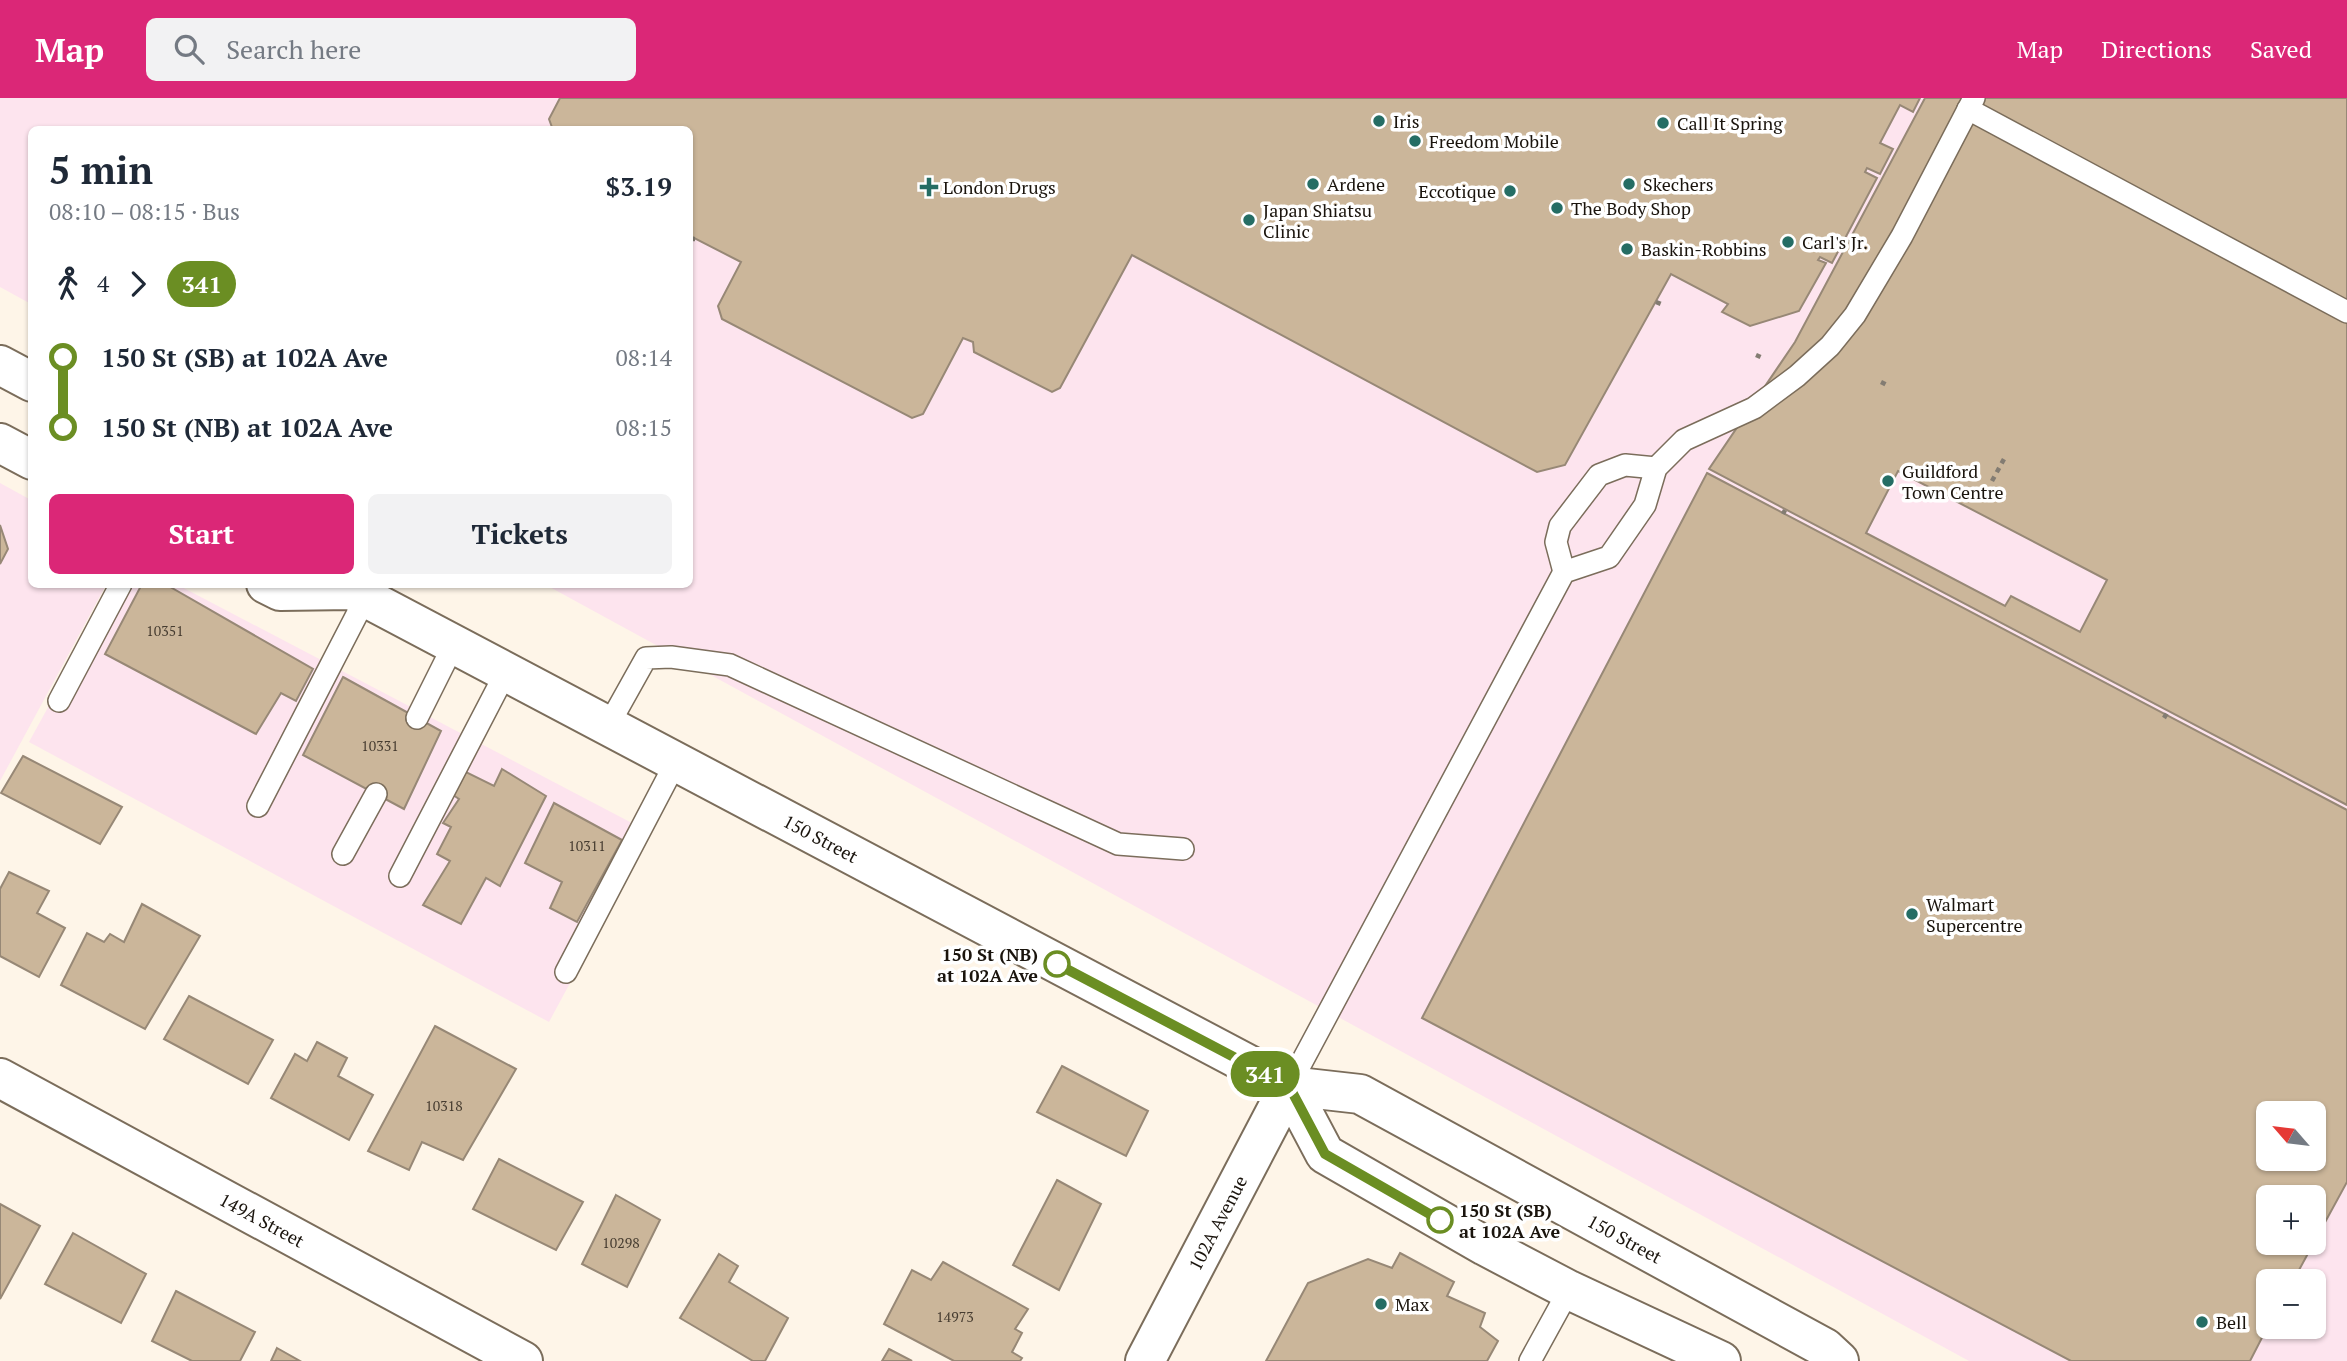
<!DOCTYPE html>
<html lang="en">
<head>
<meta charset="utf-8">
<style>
  :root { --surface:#fff; --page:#f2f2f3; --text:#1f2937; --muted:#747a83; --accent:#db2777 }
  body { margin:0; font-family:"PT Serif",serif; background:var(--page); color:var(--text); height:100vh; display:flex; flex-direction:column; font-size:26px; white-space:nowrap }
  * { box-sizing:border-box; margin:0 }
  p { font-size:23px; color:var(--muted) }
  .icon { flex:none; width:38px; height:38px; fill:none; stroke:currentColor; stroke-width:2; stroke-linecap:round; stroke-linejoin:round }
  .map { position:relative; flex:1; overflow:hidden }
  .panel { position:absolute; left:28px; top:28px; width:665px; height:462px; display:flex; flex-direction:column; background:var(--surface); border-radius:10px; box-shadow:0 2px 5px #0004 }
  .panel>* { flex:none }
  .badge { padding:0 14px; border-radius:23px; font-size:24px; line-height:46px }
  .needle { width:46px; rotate:298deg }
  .buttons { position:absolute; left:2256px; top:1003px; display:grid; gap:14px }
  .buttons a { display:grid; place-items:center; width:70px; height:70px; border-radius:10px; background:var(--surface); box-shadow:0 2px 5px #0004; font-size:35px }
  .map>.badge { position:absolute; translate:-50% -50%; box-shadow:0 0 0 4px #fff }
  .legs { display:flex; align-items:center; gap:10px; height:77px; padding:0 21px; font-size:23px }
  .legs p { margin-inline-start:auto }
  .overview { display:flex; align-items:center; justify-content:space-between; height:119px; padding:0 21px }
  h1 { font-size:38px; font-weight:700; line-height:52px }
  .button { display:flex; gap:14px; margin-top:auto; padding:14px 21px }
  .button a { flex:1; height:80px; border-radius:10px; background:var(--accent); color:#fff; font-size:28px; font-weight:700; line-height:80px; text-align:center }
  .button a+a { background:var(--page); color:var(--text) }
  ul { padding:0 21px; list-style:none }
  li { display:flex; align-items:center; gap:24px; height:70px; font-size:26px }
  li i { display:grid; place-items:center; width:10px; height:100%; margin:0 9px; background:currentColor }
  li i::after { content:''; width:18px; height:18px; margin:-9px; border:5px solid; border-radius:50%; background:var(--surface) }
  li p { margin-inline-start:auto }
  li:first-child i { background:linear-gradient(#0000 50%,currentColor 0) }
  li:last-child i { background:linear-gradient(currentColor 50%,#0000 0) }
  header { display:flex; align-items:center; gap:42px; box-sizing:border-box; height:98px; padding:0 35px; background:var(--accent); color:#fff }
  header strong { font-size:33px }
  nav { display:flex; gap:38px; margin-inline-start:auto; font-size:24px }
  .search { width:490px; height:63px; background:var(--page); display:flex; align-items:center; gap:18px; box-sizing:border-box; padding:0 24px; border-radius:10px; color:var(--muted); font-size:26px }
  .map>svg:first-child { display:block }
</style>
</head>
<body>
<header>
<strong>Map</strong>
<div class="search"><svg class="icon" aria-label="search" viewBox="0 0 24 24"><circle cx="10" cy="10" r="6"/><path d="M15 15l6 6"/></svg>Search here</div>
<nav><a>Map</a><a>Directions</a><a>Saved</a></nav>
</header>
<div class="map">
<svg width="2347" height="1263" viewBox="0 0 2347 1263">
  <rect width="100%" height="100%" fill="#fef5e8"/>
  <g fill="#fde4ee" fill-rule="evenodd">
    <path d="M0 0H2347V1263H1969L546 487 690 486V32H32L31 206 0 189ZM2268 1015H2314V1060H2268ZM2268 1099H2314V1144H2268ZM2268 1183H2314V1228H2268Z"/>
    <path d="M0 385 31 402 32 486 106 487 0 683Z"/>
    <path d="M115 487H178L651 735 549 924 29 644Z"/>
  </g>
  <g fill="#cbb69a" stroke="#978876" stroke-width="2" fill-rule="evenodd">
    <path d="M560 0H1920L1913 14 1900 7 1880 45 1893 51 1880 76 1867 70 1865 74 1877 80 1832 165 1820 159 1818 162 1826 165 1799 213 1750 228 1722 214 1728 206 1671 176 1565 367 1537 374 1132 157 1060 290 1052 294 974 254 973 244 963 240 923 316 912 320 722 221 718 208 741 164 690 138V32H553L549 21Z"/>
    <path d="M1925 0H2347V707L1709 371 1795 244ZM1898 373 2107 482 2080 534 2011 498 2005 508 1866 435Z"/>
    <path d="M1707 375 2347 712V1084L2293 1183H2268V1228L2250 1263H2071L1422 920ZM2268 1015H2314V1060H2268ZM2268 1099H2314V1144H2268Z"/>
    <path d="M0 427 8 451 0 466Z"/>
    <path d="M142 486H165L313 571 296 603 281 595 256 636 105 556Z"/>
    <path d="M343 579 441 633 404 711 303 657Z"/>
    <path d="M23 658 122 709 100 746 1 695Z"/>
    <path d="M502 671 546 698 500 788 486 780 461 826 423 807 450 763 437 756 451 729 443 725 459 701 453 697 464 673 494 688Z"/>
    <path d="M554 705 622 742 577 824 550 810 562 784 525 765Z"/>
    <path d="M9 774 49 793 37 815 65 830 39 879 0 858V791Z"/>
    <path d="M142 806 200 838 145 931 61 887 87 835 104 844 110 836 124 844Z"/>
    <path d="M189 898 273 942 248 986 164 941Z"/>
    <path d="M435 928 516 971 463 1062 422 1044 409 1072 368 1053Z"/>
    <path d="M317 944 347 960 338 978 373 997 349 1042 271 1000 295 956 307 963Z"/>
    <path d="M1062 968 1148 1013 1126 1058 1037 1014Z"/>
    <path d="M499 1061 583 1104 556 1152 473 1111Z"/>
    <path d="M1057 1082 1101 1106 1059 1192 1013 1167Z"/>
    <path d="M616 1097 660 1122 627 1189 582 1166Z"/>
    <path d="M0 1106 40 1128 0 1201Z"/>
    <path d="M73 1135 146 1176 121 1225 45 1186Z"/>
    <path d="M1400 1155 1454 1184 1447 1198 1485 1215 1480 1229 1498 1243 1487 1263H1266L1308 1185 1368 1161 1392 1170Z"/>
    <path d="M719 1156 738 1168 729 1184 788 1220 765 1263H753L680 1220Z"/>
    <path d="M943 1164 1028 1211 1015 1231 1022 1235 1012 1254 1022 1260 1020 1263H954L884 1226 912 1172 931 1182Z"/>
    <path d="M176 1193 255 1234 240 1263H192L152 1243Z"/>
    <path d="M277 1250 300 1263H271Z"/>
    <path d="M889 1251 912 1263H882Z"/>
  </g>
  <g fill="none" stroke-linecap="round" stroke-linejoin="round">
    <g stroke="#7b6d5b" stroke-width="24">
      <g id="lane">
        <path d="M1968 11 2347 214"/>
        <path d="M1564 474 1556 444 1560 428 1599 377 1625 367 1656 370"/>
        <path d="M59 603 121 486"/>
        <path d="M417 620 454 546"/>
        <path d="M608 628 646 560 671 559 730 567 1118 746 1183 751"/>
        <path d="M258 708 366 499"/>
        <path d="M343 756 376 696"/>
        <path d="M400 778 506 574"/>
        <path d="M566 874 676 664"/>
        <path d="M1289 988 1564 474 1609 459 1645 407 1656 370 1684 342 1754 310 1797 278 1830 248 1855 217 1902 138 1974 0"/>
        <path d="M1530 1263 1569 1192"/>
      </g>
    </g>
    <g stroke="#7b6d5b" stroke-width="42">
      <g id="street">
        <path id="s1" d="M0 980 523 1263"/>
        <path id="s2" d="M1145 1263 1289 988"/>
      </g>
    </g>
    <g stroke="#7b6d5b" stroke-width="42">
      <g id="secondary">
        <path d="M0 267 32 284"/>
        <path d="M0 345 32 362"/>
        <path id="s3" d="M266 486 280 493 351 492 1289 988 1360 996 1825 1250 1839 1263"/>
        <path d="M1289 988 1325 1056 1485 1148 1569 1192 1721 1263"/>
      </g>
    </g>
    <g stroke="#837c72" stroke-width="4.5" stroke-dasharray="5 5" stroke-linecap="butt">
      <path d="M690 141H696"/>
      <path d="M1656 204 1661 206"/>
      <path d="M1756 257 1765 261"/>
      <path d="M1881 284 1887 287"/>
      <path d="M1992 383 2004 361"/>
      <path d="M1783 416 1785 412"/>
      <path d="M2164 620 2167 615"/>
    </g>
    <use href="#lane" stroke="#fff" stroke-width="21"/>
    <use href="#street" stroke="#fff" stroke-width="38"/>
    <use href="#secondary" stroke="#fff" stroke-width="38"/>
  </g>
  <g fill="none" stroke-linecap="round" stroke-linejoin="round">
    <g stroke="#fff" stroke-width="16">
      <path id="line-1" d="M1057 866 1289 988 1325 1056 1440 1122"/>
    </g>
    <use href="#line-1" stroke="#6b8e23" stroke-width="10"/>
  </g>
  <g fill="#256d64" stroke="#fff" stroke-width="2.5">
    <circle cx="1379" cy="23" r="7"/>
    <circle cx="1663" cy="25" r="7"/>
    <circle cx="1415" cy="43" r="7"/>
    <circle cx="1313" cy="86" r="7"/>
    <circle cx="1629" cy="86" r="7"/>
    <path d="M925.5 78.5h7v7h7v7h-7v7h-7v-7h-7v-7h7z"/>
    <circle cx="1510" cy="93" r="7"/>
    <circle cx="1557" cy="110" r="7"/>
    <circle cx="1249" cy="122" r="7"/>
    <circle cx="1788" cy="144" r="7"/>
    <circle cx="1627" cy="151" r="7"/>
    <circle cx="1888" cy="383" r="7"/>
    <circle cx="1912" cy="816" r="7"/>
    <circle cx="1381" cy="1206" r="7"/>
    <circle cx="2202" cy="1224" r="7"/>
  </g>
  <g fill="#fff" stroke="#6b8e23" stroke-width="3.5">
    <circle cx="1057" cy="866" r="12"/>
    <circle cx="1440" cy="1122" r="12"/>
  </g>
  <g text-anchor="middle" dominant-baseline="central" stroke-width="7" stroke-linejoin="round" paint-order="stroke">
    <g font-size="14" fill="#463c30">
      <text x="165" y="532">10351</text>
      <text x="380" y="647">10331</text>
      <text x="587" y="747">10311</text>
      <text x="444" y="1007">10318</text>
      <text x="621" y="1144">10298</text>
      <text x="955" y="1218">14973</text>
    </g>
    <g font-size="18" fill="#1a140d" stroke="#fff" text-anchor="start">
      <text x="1393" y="23">Iris</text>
      <text x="1677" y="25">Call It Spring</text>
      <text x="1429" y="43">Freedom Mobile</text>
      <text x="1327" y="86">Ardene</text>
      <text x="1643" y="86">Skechers</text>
      <text x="943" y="89">London Drugs</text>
      <text x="1496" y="93" text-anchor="end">Eccotique</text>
      <text x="1571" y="110">The Body Shop</text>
      <text x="1263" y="112">Japan Shiatsu<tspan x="1263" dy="21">Clinic</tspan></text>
      <text x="1802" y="144">Carl's Jr.</text>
      <text x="1641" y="151">Baskin-Robbins</text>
      <text x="1902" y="373">Guildford<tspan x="1902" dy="21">Town Centre</tspan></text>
      <text x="1926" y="806">Walmart<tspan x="1926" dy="21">Supercentre</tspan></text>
      <text x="1395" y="1206">Max</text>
      <text x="2216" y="1224">Bell</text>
    </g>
    <g font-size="18" fill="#1a140d" stroke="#fff">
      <text stroke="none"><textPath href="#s3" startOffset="618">150 Street</textPath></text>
      <text stroke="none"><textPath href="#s1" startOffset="298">149A Street</textPath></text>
      <text stroke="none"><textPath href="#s2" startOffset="156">102A Avenue</textPath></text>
      <text stroke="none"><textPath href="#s3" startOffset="1521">150 Street</textPath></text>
    </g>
    <g font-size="18" font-weight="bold" fill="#1a140d" stroke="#fff" text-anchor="end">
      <text x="1038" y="856">150 St (NB)<tspan x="1038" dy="21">at 102A Ave</tspan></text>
      <text x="1459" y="1112" text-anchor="start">150 St (SB)<tspan x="1459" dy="21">at 102A Ave</tspan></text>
    </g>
  </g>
</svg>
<div class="buttons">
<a><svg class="needle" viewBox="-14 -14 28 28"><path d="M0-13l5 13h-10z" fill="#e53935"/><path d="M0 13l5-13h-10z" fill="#747a83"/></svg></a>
<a>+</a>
<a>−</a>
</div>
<b class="badge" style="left:1265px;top:976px;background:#6b8e23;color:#fff">341</b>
<section class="panel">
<div class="overview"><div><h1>5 min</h1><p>08:10 – 08:15 · Bus</p></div><b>$3.19</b></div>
<div class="legs"><svg class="icon" aria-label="walk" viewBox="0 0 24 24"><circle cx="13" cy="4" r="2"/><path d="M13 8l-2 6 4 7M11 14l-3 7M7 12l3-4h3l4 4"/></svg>4<svg class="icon" aria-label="forward" viewBox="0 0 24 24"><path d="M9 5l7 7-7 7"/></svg><b class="badge" style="background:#6b8e23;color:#fff">341</b></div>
<ul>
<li><i style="color:#6b8e23"></i><b>150 St (SB) at 102A Ave</b><p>08:14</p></li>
<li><i style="color:#6b8e23"></i><b>150 St (NB) at 102A Ave</b><p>08:15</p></li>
</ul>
<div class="button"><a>Start</a><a>Tickets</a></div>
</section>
</div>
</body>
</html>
